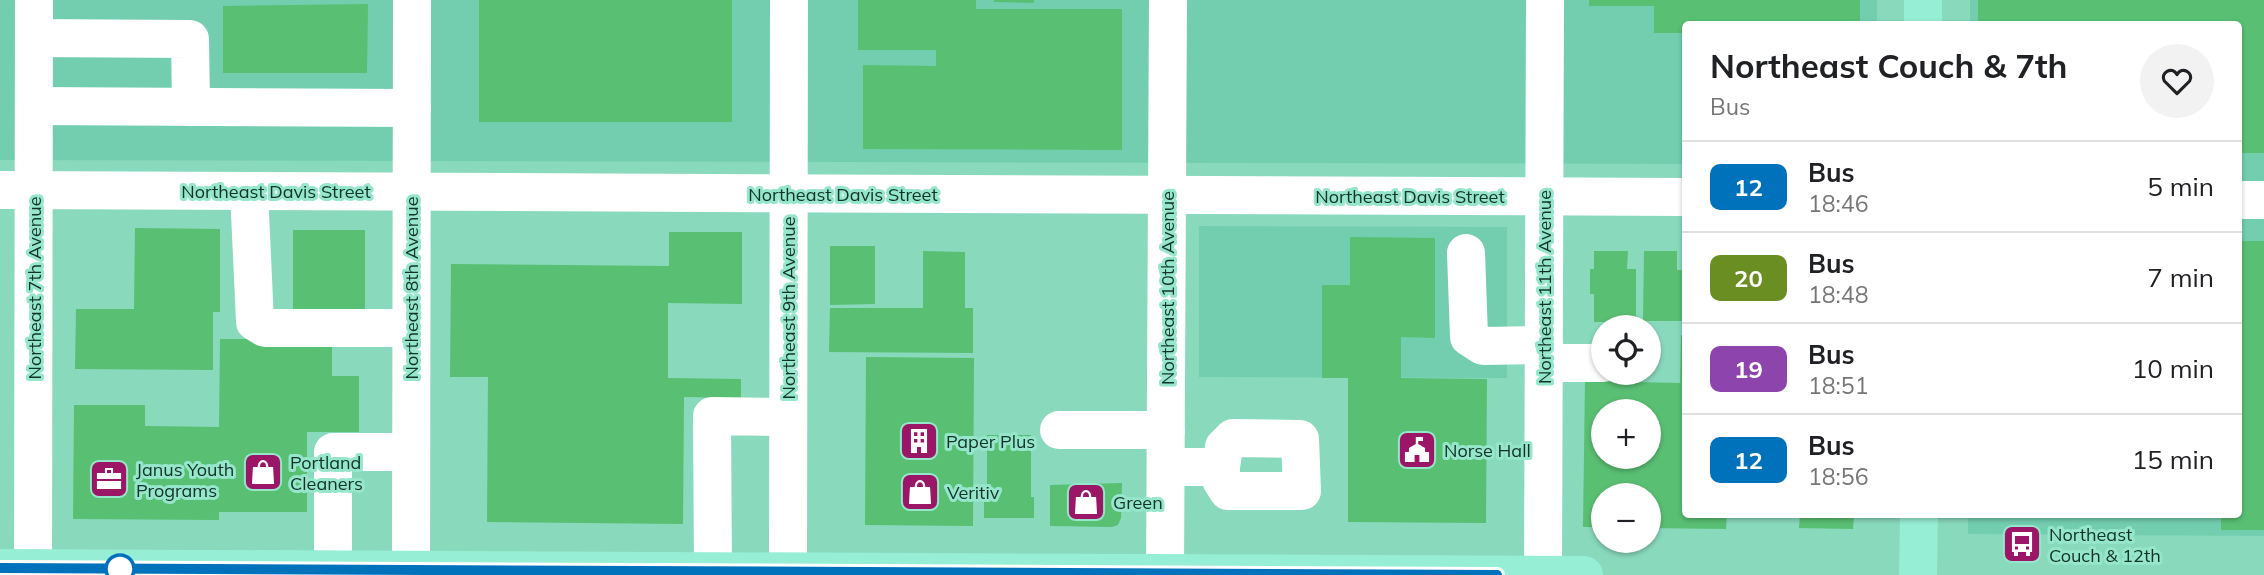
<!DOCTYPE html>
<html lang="en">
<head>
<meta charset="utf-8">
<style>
  :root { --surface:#fff; --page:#f2f2f2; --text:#202124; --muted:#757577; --line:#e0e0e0 }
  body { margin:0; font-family:Mulish,sans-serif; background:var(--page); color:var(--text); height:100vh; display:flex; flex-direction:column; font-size:26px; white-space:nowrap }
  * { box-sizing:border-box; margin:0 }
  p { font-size:23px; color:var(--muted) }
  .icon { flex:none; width:38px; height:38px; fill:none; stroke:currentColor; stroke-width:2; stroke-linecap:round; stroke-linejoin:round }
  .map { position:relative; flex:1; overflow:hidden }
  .details { position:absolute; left:1682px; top:21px; width:560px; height:497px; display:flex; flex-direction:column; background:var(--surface); border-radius:7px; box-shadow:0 2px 5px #0004 }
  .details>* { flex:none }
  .badge { padding:0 14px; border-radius:10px; font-size:24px; line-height:46px }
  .controls { position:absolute; left:1591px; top:315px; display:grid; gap:14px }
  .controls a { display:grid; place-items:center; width:70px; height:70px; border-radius:50%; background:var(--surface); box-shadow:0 2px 5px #0004; font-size:35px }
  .map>.badge { position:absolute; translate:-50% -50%; box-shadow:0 0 0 4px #fff }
  .round { display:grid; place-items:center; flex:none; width:74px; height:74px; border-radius:37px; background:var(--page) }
  .overview { display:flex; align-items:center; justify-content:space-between; height:119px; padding:0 28px }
  h1 { font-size:33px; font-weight:700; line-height:52px }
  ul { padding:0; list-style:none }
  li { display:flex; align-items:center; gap:21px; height:91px; padding:0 28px; border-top:2px solid var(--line) }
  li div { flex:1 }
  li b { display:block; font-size:26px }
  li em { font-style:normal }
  li .badge { min-width:77px; font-weight:700; text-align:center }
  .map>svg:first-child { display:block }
</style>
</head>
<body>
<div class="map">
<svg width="2264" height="575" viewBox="0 0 2264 575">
  <rect width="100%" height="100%" fill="#89d9bd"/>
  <g fill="#73ceb0">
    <path d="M0 0H1877V24H1685V164L0 160Z"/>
    <path d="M1970 0H2264V536L1968 534V515L2238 514V24H1970Z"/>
    <path d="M1199 226 1507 227V378L1199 377Z"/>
  </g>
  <g fill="#59bf73" fill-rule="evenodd">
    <rect x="479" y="0" width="253" height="122"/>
    <path d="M858 0H976V9H1122V150L863 149V65L936 66V50H858Z"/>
    <path d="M994 0H1034V3L994 2Z"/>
    <path d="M1589 0H1860V24H1685V33H1654V6H1589Z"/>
    <path d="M1978 0H2264V153H2238V24H1978Z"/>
    <path d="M368 4 367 73H223V6Z"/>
    <path d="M135 228 220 229V312H213V370L75 369 76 309H134Z"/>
    <rect x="293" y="230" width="72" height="87"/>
    <path d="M669 232H742V304L668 303V378L741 379V398L684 397 683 524 487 522 488 377H450L451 264 669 266Z"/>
    <path d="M1350 237 1435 238V338L1401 337V378L1487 379 1486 523 1348 522V378H1322V285H1350Z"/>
    <path d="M2238 241H2264V530H2221V514H2238Z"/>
    <path d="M830 246H875V304L830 305Z"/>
    <path d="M923 251 965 252V308H973V353L829 352 830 308H923Z"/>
    <path d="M1594 251H1628L1627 269H1636V322H1594V294H1590V269H1594Z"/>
    <path d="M1644 251H1677V270H1685V321H1643Z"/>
    <path d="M1681 335H1685V514H1727L1726 529 1648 528V495H1603V527H1583L1585 381 1680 383ZM1603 411H1648V457H1603Z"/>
    <path d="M220 339H332V376H359V432H307V512H219V520L73 519 74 405H145V426L219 427Z"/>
    <path d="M866 357 974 358 973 526 865 525Z"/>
    <path d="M987 435H1031V497H1034V518H984V497H987Z"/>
    <path d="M1122 483 1121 518 1118 525 1112 527 1050 526V485Z"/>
    <path d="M1800 514H1854L1853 529 1799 528Z"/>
  </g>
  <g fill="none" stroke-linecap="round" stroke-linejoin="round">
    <g stroke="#fff" stroke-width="38">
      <path d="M34 38 190 39 191 107"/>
      <path d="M34 106 412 108"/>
      <path d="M0 190 1685 197"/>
      <path d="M249 191 255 322 265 328H411"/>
      <path d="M2238 200H2264"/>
      <path d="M1466 253 1469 337 1483 346 1544 345"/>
      <path d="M1544 363H1603"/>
      <path d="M1059 430H1166"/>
      <path d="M1166 467H1221V480L1228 491H1302L1300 439 1233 438 1224 447 1221 467"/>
      <path d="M333 570V452H411"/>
      <path d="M713 571 712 416 788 417"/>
      <path d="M33 575 34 0"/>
      <path d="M411 575 412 0"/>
      <path d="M788 575 789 0"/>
      <path d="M1165 575 1168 0"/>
      <path d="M1543 575 1545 0"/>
    </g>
    <g stroke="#96eed4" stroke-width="38">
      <path d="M1923 24V0"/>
      <path d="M0 568 1584 575"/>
      <path d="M1918 575 1919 514"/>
    </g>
  </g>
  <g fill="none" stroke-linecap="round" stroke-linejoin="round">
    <g stroke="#fff" stroke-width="16">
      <path id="line" d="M0 568 1497 575"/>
    </g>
    <use href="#line" stroke="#0072bc" stroke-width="10"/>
  </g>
  <defs>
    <g id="building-square" transform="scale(2.0125)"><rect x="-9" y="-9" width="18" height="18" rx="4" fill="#9c1668" stroke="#95e6ca"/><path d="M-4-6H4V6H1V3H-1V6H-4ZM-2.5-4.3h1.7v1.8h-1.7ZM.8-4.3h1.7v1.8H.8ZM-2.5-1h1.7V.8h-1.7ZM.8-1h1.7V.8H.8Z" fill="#fff"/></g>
    <g id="civic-square" transform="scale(2.0125)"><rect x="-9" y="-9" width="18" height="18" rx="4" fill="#9c1668" stroke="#95e6ca"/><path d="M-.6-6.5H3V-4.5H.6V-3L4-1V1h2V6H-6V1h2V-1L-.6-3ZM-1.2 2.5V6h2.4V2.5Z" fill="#fff"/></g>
    <g id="shop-square" transform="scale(2.0125)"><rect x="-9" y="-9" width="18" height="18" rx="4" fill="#9c1668" stroke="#95e6ca"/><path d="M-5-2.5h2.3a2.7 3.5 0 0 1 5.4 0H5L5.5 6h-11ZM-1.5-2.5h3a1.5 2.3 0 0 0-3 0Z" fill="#fff"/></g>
    <g id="office-square" transform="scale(2.0125)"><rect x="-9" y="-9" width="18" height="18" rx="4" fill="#9c1668" stroke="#95e6ca"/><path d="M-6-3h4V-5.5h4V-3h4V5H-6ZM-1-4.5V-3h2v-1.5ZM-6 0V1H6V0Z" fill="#fff"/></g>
    <g id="bus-square" transform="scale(2.0125)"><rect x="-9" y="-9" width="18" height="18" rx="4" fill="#9c1668" stroke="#95e6ca"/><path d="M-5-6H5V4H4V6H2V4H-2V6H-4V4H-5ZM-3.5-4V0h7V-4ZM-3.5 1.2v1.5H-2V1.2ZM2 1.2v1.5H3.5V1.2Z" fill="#fff"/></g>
  </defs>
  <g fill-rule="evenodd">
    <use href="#building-square" x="919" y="441"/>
    <use href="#civic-square" x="1417" y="450"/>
    <use href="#shop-square" x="263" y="472"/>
    <use href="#office-square" x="109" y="479"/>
    <use href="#shop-square" x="920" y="492"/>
    <use href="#shop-square" x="1086" y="502"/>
    <use href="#bus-square" x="2022" y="544"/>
  </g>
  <circle fill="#fff" stroke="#0072bc" stroke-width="3.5" cx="120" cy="569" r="14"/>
  <g text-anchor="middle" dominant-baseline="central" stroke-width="6" stroke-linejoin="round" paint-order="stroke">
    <g font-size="18" fill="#113328" stroke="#95e6ca">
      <text x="276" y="191">Northeast Davis Street</text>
      <text x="843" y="194">Northeast Davis Street</text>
      <text x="1410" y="196">Northeast Davis Street</text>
      <text transform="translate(1544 287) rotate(-90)">Northeast 11th Avenue</text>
      <text transform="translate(34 288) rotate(-90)">Northeast 7th Avenue</text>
      <text transform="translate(411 288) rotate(-90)">Northeast 8th Avenue</text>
      <text transform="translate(1167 288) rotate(-90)">Northeast 10th Avenue</text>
      <text transform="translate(788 308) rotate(-90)">Northeast 9th Avenue</text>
    </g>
    <g font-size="18" fill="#113328" stroke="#95e6ca" text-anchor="start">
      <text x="946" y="441">Paper Plus</text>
      <text x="1444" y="450">Norse Hall</text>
      <text x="290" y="462">Portland<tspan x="290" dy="21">Cleaners</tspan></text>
      <text x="136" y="469">Janus Youth<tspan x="136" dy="21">Programs</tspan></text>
      <text x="947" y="492">Veritiv</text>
      <text x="1113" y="502">Green</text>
      <text x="2049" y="534">Northeast<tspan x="2049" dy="21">Couch &amp; 12th</tspan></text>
    </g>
  </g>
</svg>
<div class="controls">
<a><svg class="icon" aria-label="locate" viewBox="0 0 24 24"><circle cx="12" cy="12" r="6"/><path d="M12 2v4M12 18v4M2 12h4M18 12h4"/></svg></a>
<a>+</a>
<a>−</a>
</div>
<section class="details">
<div class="overview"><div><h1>Northeast Couch &amp; 7th</h1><p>Bus</p></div><a class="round"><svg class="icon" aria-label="heart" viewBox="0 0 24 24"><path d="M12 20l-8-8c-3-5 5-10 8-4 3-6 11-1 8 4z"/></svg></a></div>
<ul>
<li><span class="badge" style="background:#0072bc;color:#fff">12</span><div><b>Bus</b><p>18:46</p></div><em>5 min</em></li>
<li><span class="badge" style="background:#6b8e23;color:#fff">20</span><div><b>Bus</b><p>18:48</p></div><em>7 min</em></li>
<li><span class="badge" style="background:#8e44ad;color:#fff">19</span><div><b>Bus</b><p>18:51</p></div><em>10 min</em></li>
<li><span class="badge" style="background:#0072bc;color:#fff">12</span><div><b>Bus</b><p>18:56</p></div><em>15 min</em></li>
</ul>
</section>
</div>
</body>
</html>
